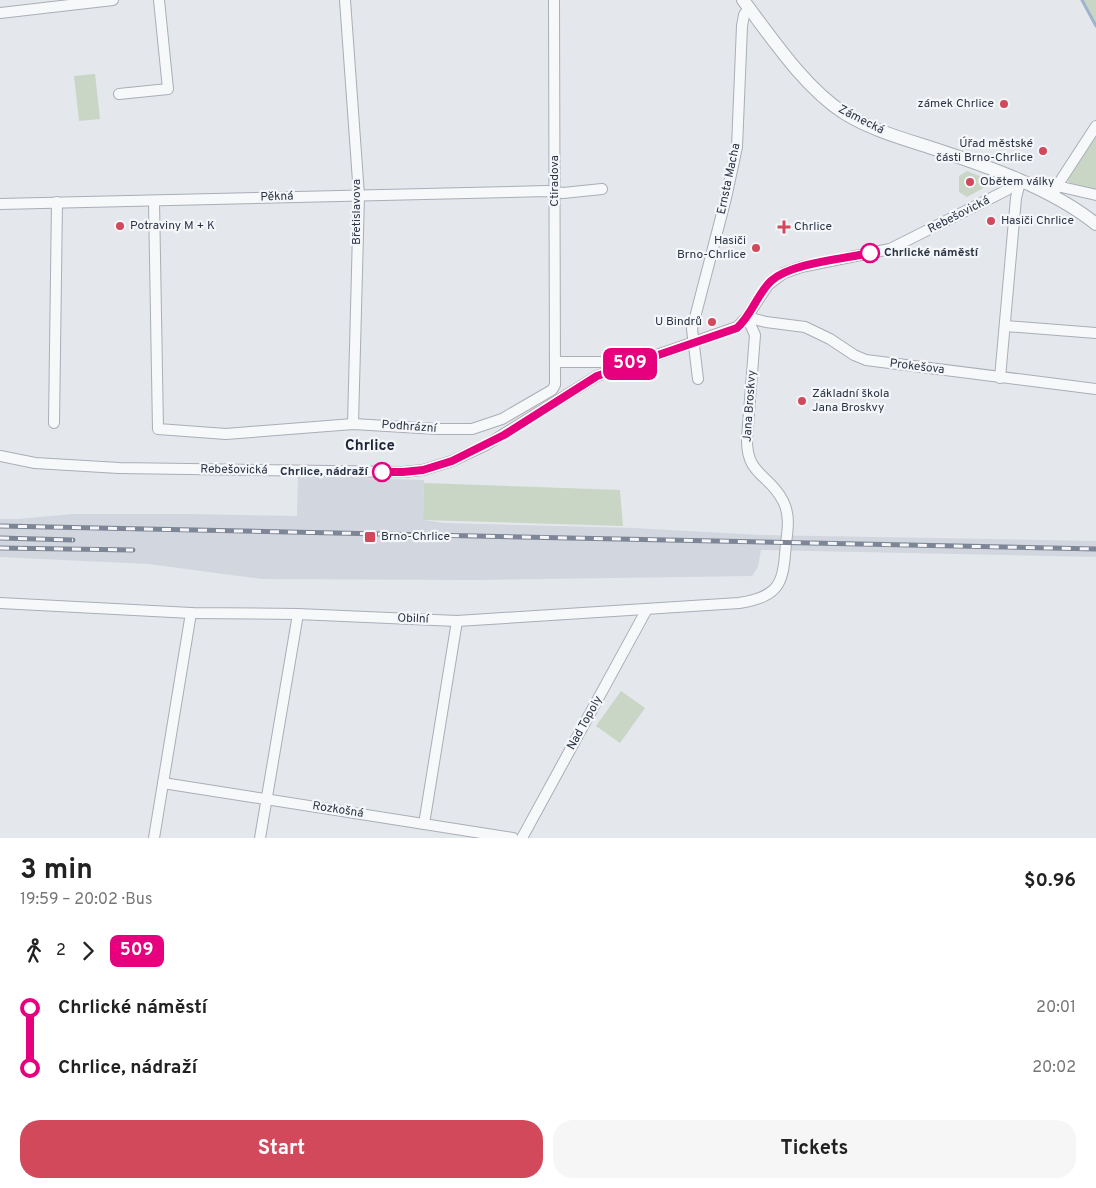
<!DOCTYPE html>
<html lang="en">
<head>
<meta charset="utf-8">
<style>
  :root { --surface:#fff; --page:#f6f6f6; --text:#222; --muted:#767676; --accent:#d1495b }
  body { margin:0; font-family:Overpass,sans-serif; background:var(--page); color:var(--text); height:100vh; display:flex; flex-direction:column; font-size:19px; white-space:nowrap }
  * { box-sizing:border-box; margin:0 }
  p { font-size:16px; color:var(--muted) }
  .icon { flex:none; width:28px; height:28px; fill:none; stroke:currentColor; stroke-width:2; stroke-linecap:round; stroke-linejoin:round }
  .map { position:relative; height:838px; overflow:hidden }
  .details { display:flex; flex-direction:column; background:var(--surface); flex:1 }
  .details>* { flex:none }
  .badge { padding:0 10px; border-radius:8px; font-size:18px; line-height:32px }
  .map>.badge { position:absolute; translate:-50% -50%; box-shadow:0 0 0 2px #fff }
  .legs { display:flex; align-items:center; gap:8px; height:55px; padding:0 20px; font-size:16px }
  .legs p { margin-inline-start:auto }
  .overview { display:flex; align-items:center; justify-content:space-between; height:85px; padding:0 20px }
  h1 { font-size:28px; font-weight:700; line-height:38px }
  .action { display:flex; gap:10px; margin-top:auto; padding:10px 20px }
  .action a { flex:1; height:58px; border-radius:20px; background:var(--accent); color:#fff; font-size:20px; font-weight:700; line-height:58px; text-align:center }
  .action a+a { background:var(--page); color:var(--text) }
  ul { padding:0 20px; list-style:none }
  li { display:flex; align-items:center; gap:18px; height:60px; font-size:19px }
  li i { display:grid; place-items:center; width:8px; height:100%; margin:0 6px; background:currentColor }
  li i::after { content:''; width:12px; height:12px; margin:-6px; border:4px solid; border-radius:50%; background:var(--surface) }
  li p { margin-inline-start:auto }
  li:first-child i { background:linear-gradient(#0000 50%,currentColor 0) }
  li:last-child i { background:linear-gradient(currentColor 50%,#0000 0) }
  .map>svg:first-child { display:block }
</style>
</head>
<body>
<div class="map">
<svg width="1096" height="838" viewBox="0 0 1096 838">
  <rect width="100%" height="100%" fill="#e4e7ec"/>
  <path fill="#d2d6de" d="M298 476 424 480 423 520 444 523 634 528 761 535 1096 541V557L761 550 758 567 752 576 475 580 262 579 148 564 0 557V519H18L72 514H189L297 516Z"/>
  <g fill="#c9d6c5">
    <path d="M1082 0H1096V24Z"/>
    <path d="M95 74 100 119 79 121 74 76Z"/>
    <path d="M1096 135V190L1070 183 1068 181V177Z"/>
    <path d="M967 171 987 179V186L967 197 959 192V176Z"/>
    <path d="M424 483 620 490 623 526 423 520Z"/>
    <path d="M621 691 645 708 620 743 596 726Z"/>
  </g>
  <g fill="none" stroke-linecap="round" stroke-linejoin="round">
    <path stroke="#9fb4cc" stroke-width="3" d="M1082 0 1096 26"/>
    <g stroke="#a9aeb7" stroke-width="12">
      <g id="minor">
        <path d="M345 0 359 195 353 424"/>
        <path d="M0 13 113 0"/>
        <path d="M119 94 168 89 159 0"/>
        <path d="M1057 186 1096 195"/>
        <path d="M1053 196 1057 186 1096 126"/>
        <path d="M154 201 158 429 226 434 353 424 437 429H472L502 419 552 390 555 385 554 0"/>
        <path d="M0 204 547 191 563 193 602 189"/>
        <path d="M747 317 766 322 805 327 830 339 854 355 866 360 1096 389"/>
        <path d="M1005 326 1096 333"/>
        <path d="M556 362H613L623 367"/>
        <path d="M1000 378 1016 198 1020 182"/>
        <path d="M698 379 692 329 726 198 737 147 742 26 744 15 749 8"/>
        <path d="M54 423 57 202"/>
        <path d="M0 456 35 463 119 468 403 472 423 470 452 461 486 445 597 376 737 327 747 317 768 285 784 273 801 267 890 249 1007 190 1020 182"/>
        <path d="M0 603 191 613 298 614 457 621 739 603C782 596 783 582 786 543 788 529 790 514 783 501 770 474 746 476 747 438L755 335 747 317"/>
        <path d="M163 783 513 838"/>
        <path d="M424 824 457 621"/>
        <path d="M154 838 191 613"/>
        <path d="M260 838 298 614"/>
        <path d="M522 838 647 609"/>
      </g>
    </g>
    <g stroke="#a9aeb7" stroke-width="14">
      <path id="tertiary" d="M743 0C771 37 804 87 844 113 871 130 904 139 935 149 989 167 1051 188 1096 224"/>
    </g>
    <use href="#minor" stroke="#f7f8fa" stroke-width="10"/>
    <use href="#tertiary" stroke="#f7f8fa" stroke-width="12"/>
    <g stroke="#7d8696" stroke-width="5">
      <g id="rail">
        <path d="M0 526 1096 549"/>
        <path d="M0 538 73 540"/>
        <path d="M0 548 133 550"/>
      </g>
    </g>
    <use href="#rail" stroke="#f4f6f9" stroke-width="3" stroke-dasharray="9" stroke-linecap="butt"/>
  </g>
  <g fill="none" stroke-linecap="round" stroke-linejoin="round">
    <g stroke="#fff" stroke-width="11">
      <path id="line-1" d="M382 472H403L423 470 452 461 504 435 597 376 737 328C752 315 757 294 771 281 791 263 843 259 870 253"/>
    </g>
    <use href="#line-1" stroke="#e6007e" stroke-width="8"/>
  </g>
  <g fill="#d1495b" stroke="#f4f6f9" stroke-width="2">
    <circle cx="1004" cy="104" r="5"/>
    <circle cx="1043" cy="151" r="5"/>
    <circle cx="970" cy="182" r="5"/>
    <circle cx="991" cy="221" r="5"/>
    <circle cx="120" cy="226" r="5"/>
    <path d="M781.5 219.5h5v5h5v5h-5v5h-5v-5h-5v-5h5z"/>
    <circle cx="756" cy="248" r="5"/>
    <circle cx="712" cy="322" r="5"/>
    <circle cx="802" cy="401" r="5"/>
    <rect x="364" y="531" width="12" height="12" rx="2.5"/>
  </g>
  <g fill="#fff" stroke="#e6007e" stroke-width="2.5">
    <circle cx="870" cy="253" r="9"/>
    <circle cx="382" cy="472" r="9"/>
  </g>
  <g text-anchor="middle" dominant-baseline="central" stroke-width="4.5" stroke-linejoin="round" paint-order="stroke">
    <g font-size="12" fill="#2b3445" stroke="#f4f6f9" text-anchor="start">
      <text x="994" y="104" text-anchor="end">zámek Chrlice</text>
      <text x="1033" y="144" text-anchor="end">Úřad městské<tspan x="1033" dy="14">části Brno-Chrlice</tspan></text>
      <text x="980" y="182">Obětem války</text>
      <text x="1001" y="221">Hasiči Chrlice</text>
      <text x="130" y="226">Potraviny M + K</text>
      <text x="794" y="227">Chrlice</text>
      <text x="746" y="241" text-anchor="end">Hasiči<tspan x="746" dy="14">Brno-Chrlice</tspan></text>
      <text x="702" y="322" text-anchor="end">U Bindrů</text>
      <text x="812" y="394">Základní škola<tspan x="812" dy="14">Jana Broskvy</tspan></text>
      <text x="381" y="537">Brno-Chrlice</text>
    </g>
    <g font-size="12" fill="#2b3445" stroke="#f4f6f9">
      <text transform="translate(861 120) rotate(27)">Zámecká</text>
      <text transform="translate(729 179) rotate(-78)">Ernsta Macha</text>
      <text transform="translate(555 181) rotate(-90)">Ctiradova</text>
      <text transform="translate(277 197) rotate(-2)">Pěkná</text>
      <text transform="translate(357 212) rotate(-90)">Břetislavova</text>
      <text transform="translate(959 215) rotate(-27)">Rebešovická</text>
      <text transform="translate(917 367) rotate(7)">Prokešova</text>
      <text transform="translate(750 406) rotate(-86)">Jana Broskvy</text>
      <text transform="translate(409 427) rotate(4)">Podhrázní</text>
      <text transform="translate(234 470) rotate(1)">Rebešovická</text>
      <text transform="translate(413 619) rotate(2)">Obilní</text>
      <text transform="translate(585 723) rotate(-61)">Nad Topoly</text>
      <text transform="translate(338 810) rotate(9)">Rozkošná</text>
    </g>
    <g font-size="12" font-weight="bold" fill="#2b3445" stroke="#f4f6f9" text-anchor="start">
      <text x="884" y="253">Chrlické náměstí</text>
      <text x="368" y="472" text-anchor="end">Chrlice, nádraží</text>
    </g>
    <g font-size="15" font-weight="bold" fill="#1d2536" stroke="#f4f6f9">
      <text x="370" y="446">Chrlice</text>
    </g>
  </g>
</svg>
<b class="badge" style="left:630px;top:364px;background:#e6007e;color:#fff">509</b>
</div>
<section class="details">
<div class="overview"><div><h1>3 min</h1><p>19:59 – 20:02 · Bus</p></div><b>$0.96</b></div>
<div class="legs"><svg class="icon" aria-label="walk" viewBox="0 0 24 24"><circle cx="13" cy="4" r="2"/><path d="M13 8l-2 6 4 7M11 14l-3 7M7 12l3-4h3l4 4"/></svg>2<svg class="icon" aria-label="forward" viewBox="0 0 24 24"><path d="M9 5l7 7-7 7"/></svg><b class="badge" style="background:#e6007e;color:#fff">509</b></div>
<ul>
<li><i style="color:#e6007e"></i><b>Chrlické náměstí</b><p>20:01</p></li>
<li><i style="color:#e6007e"></i><b>Chrlice, nádraží</b><p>20:02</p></li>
</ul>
<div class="action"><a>Start</a><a>Tickets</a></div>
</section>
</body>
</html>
